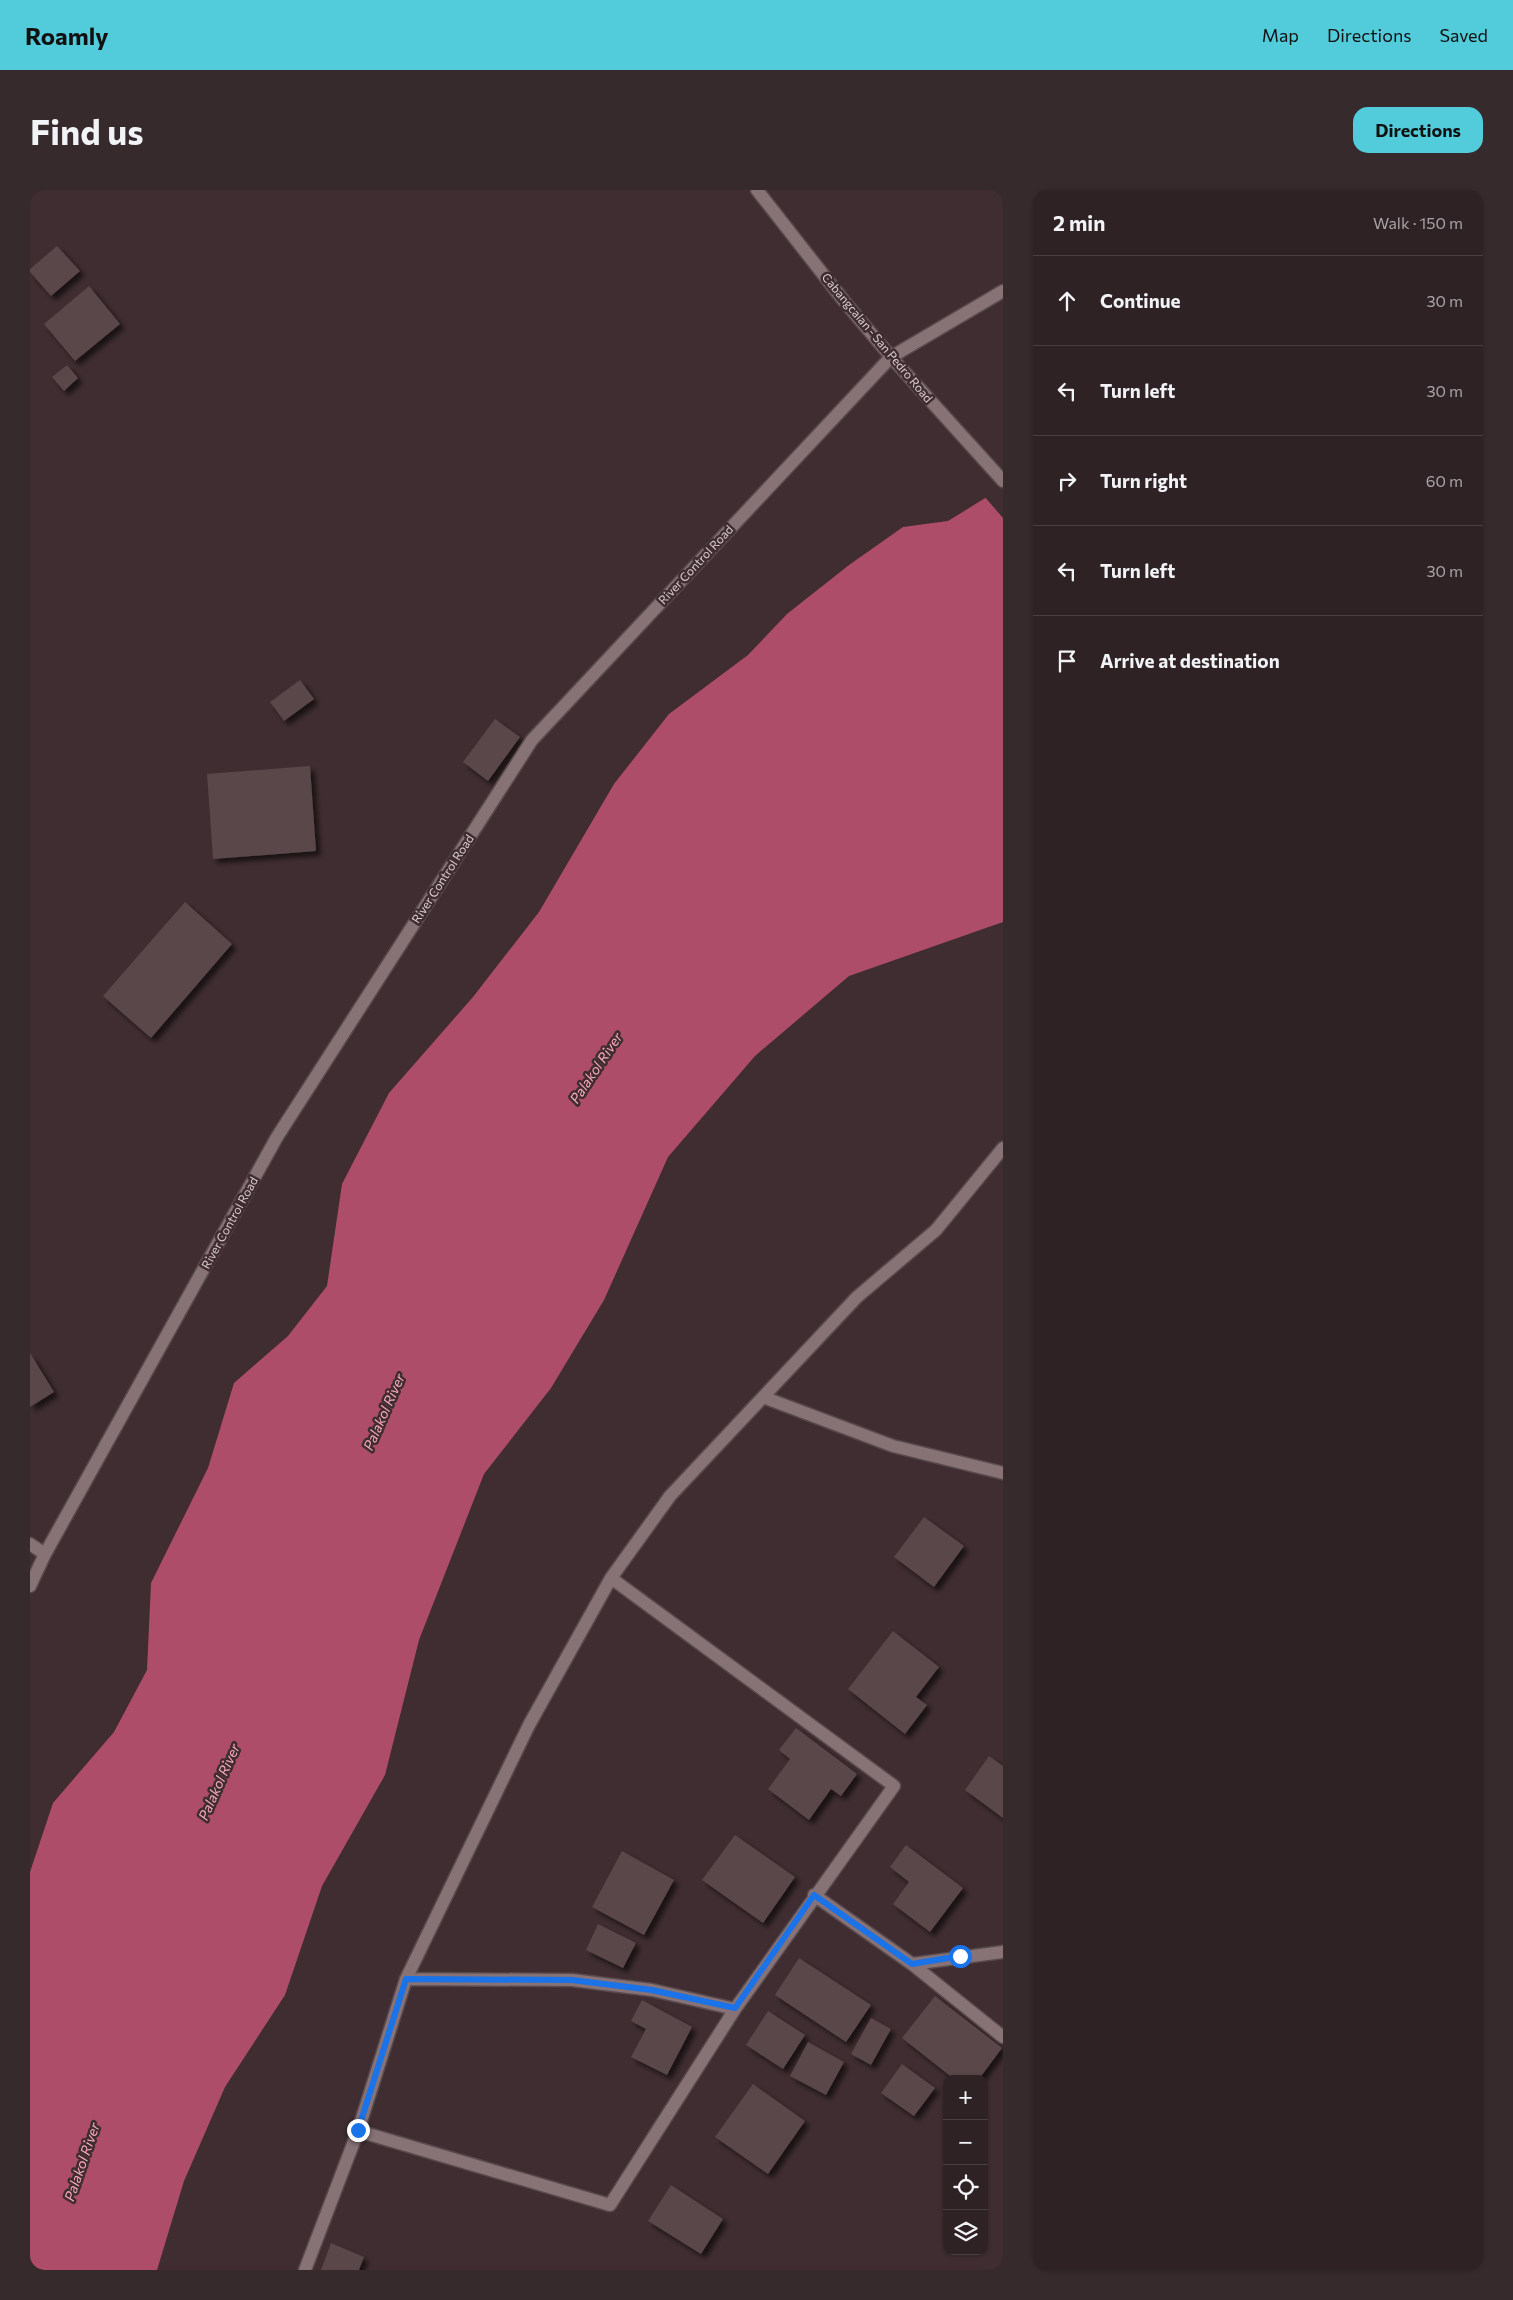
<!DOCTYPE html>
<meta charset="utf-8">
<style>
:root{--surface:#2f2225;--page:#372a2d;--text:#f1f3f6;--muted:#a7a4a7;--line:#4a3f42;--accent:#52cbda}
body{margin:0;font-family:Commissioner,sans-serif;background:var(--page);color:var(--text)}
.controls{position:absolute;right:15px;bottom:15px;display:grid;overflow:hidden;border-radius:10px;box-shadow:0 1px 4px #0004}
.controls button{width:45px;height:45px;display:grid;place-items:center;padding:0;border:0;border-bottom:1px solid var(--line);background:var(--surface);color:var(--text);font:25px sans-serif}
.stop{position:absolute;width:15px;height:15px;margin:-11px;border:4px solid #1a73e8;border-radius:50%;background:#fff}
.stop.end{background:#1a73e8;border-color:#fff;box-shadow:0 1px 5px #0008}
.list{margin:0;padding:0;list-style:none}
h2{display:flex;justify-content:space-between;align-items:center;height:65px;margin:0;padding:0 20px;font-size:21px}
h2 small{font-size:16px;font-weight:400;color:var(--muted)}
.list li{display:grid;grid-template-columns:32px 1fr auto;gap:15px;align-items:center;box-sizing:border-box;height:90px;padding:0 20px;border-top:1px solid var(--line)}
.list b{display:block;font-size:19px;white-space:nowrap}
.list em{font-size:16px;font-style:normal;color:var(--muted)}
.icon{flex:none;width:28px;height:28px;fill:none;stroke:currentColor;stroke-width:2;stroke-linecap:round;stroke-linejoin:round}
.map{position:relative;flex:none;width:973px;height:2080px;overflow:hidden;border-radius:15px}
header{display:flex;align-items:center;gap:30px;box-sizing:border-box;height:70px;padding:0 25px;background:var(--accent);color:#111}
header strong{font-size:24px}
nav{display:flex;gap:28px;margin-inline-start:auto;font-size:18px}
.intro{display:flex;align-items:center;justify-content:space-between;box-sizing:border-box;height:120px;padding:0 30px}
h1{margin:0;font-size:35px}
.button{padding:12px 22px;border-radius:15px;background:var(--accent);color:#111;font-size:18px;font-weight:700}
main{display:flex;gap:30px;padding:0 30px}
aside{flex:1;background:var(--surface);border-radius:15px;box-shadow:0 1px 4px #0004}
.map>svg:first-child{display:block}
.water{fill:#ae4d69}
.pier{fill:#3f2d31}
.building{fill:#5a464a;filter:url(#shadow)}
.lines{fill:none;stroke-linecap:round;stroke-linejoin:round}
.minor-casing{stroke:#58494c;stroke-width:15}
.tertiary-casing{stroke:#58494c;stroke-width:15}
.minor{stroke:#877276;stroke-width:12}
.tertiary{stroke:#877276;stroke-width:12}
.route{stroke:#1a73e8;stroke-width:6}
.labels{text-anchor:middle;stroke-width:5;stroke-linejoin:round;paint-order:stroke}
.street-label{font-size:12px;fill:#daced0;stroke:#3f2d31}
.water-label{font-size:14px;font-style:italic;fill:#fbacbe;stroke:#3f2d31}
</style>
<header>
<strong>Roamly</strong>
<nav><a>Map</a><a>Directions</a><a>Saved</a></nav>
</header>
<div class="intro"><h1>Find us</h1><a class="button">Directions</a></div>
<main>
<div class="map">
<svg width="973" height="2080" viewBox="0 0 973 2080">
<defs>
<filter id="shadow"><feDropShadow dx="4.5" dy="4.5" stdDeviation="2.5" flood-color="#0009"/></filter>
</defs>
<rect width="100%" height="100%" fill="#3f2d31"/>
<!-- water -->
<path class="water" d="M973,297V732L819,786L725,866L638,967L574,1110L521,1198L454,1284L389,1450L355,1585L292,1696L255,1805L195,1897L154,1991L127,2080H0V1682L23,1613L84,1542L117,1480L121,1393L178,1278L204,1193L258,1146L297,1096L312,994L359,903L443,807L509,722L584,594L639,524L718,465L757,424L819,375L873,337L918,331Z"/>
<!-- pier -->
<path class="pier" d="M973,294V328L954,306Z"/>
<!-- building -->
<path class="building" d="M27,56L50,81L21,106L0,82V79Z
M59,96L90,134L45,171L14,134Z
M37,175L48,188L34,201L22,187Z
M270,490L284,509L254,531L240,512Z
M465,529L490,547L458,591L433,572Z
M280,576L286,661L183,669L177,584Z
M155,712L202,754L121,848L73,806Z
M0,1163L24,1202L0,1217Z
M894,1327L934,1356L904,1397L864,1367Z
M863,1441L909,1477L886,1507L897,1515L875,1544L818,1499Z
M766,1538L827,1584L811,1606L801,1599L779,1630L738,1599L760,1569L749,1560Z
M959,1566L973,1576V1628L935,1600Z
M705,1645L765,1687L733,1733L672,1690Z
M876,1655L933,1698L900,1742L863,1714L879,1692L860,1677Z
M592,1661L644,1690L614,1745L562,1717Z
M568,1734L606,1753L593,1778L556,1760Z
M769,1768L841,1815L816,1852L745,1805Z
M905,1806L972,1858L949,1889H924L872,1848Z
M612,1810L662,1837L637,1885L601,1867L616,1839L601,1831Z
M738,1821L775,1845L753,1879L716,1855Z
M841,1828L861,1839L841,1875L821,1864Z
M778,1852L814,1872L796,1905L760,1886Z
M872,1874L905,1898L884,1926L851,1903Z
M723,1894L775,1931L738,1984L685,1947Z
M641,1995L693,2029L671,2064L618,2031Z
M301,2053L334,2067L329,2080H291Z"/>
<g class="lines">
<!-- minor casing -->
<g class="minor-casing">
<path id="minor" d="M733,1207L863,1256L973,1283
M0,1354L15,1364
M0,1396L15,1364L247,947L502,550L861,167L973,101
M784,1705L882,1774L973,1847
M882,1774L973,1762
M376,1789L542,1790L622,1800L705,1819
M328,1941L580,2015L705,1819L864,1596L581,1388
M275,2080L328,1941L376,1789L499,1535L581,1388L640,1306L827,1107L906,1040L973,958"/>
</g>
<!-- tertiary casing -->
<g class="tertiary-casing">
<path id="tertiary" d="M727,0L814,111L861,167L973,291"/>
</g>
<!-- minor -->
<use href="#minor" class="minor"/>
<!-- tertiary -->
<use href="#tertiary" class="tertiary"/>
</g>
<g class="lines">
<!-- route -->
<path class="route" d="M328,1940L376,1789L542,1790L622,1800L705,1818L784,1705L882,1774L930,1766"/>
</g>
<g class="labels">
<!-- street labels -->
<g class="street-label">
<text transform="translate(847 148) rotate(50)" y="4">Cabangcalan - San Pedro Road</text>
<text transform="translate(666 375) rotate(-47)" y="4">River Control Road</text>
<text transform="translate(413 689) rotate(-57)" y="4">River Control Road</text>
<text transform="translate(200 1033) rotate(-61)" y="4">River Control Road</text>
</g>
<!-- water labels -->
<g class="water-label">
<text transform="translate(566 878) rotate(-56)" y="5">Palakol River</text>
<text transform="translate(354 1222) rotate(-66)" y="5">Palakol River</text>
<text transform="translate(189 1592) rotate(-66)" y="5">Palakol River</text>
<text transform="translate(52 1972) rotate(-71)" y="5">Palakol River</text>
</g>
</g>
</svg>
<div class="controls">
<button>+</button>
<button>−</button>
<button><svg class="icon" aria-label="locate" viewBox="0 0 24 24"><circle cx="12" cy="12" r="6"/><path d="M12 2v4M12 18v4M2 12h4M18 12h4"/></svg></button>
<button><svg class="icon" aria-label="layers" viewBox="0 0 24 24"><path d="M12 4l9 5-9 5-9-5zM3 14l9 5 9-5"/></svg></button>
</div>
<div class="stop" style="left:930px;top:1766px"></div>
<div class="stop end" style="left:328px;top:1940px"></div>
</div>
<aside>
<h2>2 min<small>Walk · 150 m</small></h2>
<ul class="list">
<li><svg class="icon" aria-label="ahead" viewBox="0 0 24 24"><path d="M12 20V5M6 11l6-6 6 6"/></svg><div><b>Continue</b></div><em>30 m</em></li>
<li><svg class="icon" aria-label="left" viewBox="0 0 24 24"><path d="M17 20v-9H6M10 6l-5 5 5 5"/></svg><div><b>Turn left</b></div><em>30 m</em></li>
<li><svg class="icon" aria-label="right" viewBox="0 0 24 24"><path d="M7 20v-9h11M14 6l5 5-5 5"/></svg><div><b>Turn right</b></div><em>60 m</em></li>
<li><svg class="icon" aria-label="left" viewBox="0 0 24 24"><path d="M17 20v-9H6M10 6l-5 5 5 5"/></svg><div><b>Turn left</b></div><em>30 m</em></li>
<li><svg class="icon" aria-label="arrive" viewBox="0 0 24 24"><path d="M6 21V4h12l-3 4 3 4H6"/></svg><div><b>Arrive at destination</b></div></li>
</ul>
</aside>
</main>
